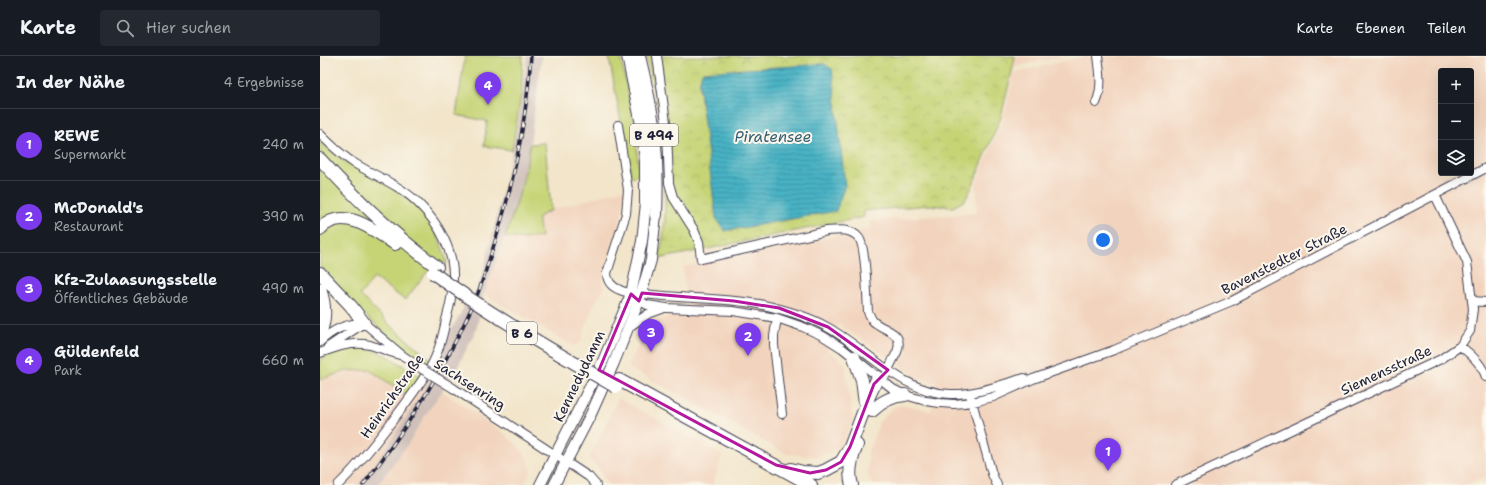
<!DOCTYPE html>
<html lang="de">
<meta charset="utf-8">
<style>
:root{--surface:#171b24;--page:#242831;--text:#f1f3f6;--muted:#9ea1a6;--line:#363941;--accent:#7c3aed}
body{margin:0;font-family:"Shantell Sans",sans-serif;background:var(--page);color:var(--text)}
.controls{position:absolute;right:12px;top:12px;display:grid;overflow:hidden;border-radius:4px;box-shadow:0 4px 16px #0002}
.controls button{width:36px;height:36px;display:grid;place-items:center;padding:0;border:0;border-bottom:1px solid var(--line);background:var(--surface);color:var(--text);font:20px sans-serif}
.you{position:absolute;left:783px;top:184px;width:14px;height:14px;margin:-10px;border:3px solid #fff;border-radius:50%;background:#1a73e8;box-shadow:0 0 0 6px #1a73e833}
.badge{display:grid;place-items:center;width:26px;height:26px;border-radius:50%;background:var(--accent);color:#fff;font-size:13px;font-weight:700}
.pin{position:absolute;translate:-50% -33px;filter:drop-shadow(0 1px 2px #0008)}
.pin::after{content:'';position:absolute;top:21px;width:14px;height:12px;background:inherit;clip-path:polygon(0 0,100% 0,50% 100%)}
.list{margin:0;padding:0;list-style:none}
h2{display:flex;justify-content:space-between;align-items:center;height:52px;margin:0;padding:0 16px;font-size:17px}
h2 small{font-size:13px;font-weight:400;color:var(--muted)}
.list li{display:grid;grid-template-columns:26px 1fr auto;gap:12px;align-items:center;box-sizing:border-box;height:72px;padding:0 16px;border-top:1px solid var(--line)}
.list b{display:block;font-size:15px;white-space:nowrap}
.list p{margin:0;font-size:13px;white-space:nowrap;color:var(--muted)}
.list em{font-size:13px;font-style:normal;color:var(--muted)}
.icon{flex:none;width:22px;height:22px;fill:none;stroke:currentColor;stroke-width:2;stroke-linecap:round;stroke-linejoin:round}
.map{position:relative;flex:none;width:1166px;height:429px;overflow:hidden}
header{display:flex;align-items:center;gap:24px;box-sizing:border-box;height:56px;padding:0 20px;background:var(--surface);border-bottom:1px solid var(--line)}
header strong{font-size:19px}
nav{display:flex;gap:22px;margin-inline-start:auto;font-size:14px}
.search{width:280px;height:36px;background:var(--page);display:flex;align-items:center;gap:10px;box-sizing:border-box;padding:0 14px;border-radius:4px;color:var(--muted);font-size:15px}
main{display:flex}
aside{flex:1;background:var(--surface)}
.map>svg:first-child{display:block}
.built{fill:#f2d4be;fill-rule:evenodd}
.industrial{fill:#cfc0ba}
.green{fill:#c6d476;stroke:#747b58}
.park{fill:url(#park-crowns);stroke:#747b58}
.water{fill:url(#water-rules);stroke:#346a80}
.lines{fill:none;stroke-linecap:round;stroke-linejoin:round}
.minor-casing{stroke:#413f50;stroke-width:10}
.major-casing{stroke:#413f50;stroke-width:12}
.highway-casing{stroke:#413f50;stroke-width:14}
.minor{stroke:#fff;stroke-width:8}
.major{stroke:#fff;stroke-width:10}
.highway{stroke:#fff;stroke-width:12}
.rail-casing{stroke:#22223b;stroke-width:3.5}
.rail{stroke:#fbf7ec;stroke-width:2;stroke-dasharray:6;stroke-linecap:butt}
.minor-bridge-casing{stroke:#413f50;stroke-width:10;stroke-linecap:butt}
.highway-bridge-casing{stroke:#413f50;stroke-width:14;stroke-linecap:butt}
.minor-bridge{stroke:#fff;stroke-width:8}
.highway-bridge{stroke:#fff;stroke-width:12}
.marked{fill:none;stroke:#b5179e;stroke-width:3;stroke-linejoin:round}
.labels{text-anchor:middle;stroke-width:4;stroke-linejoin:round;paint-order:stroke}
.shield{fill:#fbf7ec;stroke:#636270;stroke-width:1}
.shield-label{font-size:13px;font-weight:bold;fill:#22223b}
.street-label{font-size:14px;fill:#22223b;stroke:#fbf7ec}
.water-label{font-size:15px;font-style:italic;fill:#315c72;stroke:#fbf7ec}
</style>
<header>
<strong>Karte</strong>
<div class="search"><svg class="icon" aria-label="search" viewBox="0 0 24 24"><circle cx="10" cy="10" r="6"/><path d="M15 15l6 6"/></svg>Hier suchen</div>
<nav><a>Karte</a><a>Ebenen</a><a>Teilen</a></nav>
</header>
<main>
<aside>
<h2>In der Nähe<small>4 Ergebnisse</small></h2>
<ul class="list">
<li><span class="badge">1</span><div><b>REWE</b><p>Supermarkt</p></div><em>240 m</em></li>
<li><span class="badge">2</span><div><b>McDonald's</b><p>Restaurant</p></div><em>390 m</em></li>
<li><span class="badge">3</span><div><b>Kfz-Zulaasungsstelle</b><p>Öffentliches Gebäude</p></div><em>490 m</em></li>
<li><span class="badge">4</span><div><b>Güldenfeld</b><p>Park</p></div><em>660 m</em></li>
</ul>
</aside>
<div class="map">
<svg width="1166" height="429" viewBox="0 0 1166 429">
<defs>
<pattern id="park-crowns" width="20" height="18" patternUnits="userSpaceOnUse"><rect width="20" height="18" fill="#c6d476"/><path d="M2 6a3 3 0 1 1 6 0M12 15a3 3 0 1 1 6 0" fill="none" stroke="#aab667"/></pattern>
<pattern id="water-rules" width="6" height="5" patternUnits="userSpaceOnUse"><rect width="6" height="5" fill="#47b2c4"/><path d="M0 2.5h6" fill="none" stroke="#3b90a0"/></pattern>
</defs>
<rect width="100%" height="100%" fill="#fbf7ec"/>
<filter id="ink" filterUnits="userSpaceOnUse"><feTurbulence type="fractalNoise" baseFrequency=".025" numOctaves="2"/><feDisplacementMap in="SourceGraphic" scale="8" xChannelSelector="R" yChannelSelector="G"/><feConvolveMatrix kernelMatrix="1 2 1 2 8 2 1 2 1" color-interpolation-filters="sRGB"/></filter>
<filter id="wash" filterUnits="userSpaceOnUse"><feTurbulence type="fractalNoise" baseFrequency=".012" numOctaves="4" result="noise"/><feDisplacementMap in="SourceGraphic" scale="16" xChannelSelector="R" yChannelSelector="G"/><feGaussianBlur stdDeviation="0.9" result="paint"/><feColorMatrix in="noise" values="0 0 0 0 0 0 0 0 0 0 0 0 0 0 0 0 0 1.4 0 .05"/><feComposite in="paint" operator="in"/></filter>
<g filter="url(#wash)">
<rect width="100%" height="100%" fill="#f2e5ca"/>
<!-- built -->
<path class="built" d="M695,0H744L693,11Z
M765,0H1166V421L1145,429H553L548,417V396L560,365L574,350L586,349L611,355L616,327L597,321L518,268L508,294L525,308L533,365L522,389L511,395L497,401L467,398L308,311L327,271L338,263L350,261L367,263L363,211L550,173L549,165L657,157L656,127L684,62L694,17ZM1121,15H1151V117H1121Z
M305,133L303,154L282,224L284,233L273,250L260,287L253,290L164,238L185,181L204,183L221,181L218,161L231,154Z
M50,314L91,342L104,323L181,375L202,394L208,403L211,414L204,429H0V324L24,315Z
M298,342L402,399L393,429H287L279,413L269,403Z"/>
<!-- industrial -->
<path class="industrial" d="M207,0H222L208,102L193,159L164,238L156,274L133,320L108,355L88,388L64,420L57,429H38L62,398L105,332L118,307L132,273L145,249L157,233L165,209L197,74Z"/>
<!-- green -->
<path class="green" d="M145,0H203L201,38L192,94L164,90L167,65L136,59Z
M288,0H300L312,55L317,94L319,119L311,121L289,1Z
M0,84C20,108 43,114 69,128C99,144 119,175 127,207L112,210L85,244L54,222L40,239L69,268L110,303L107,307L86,295L59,272L14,230L0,212Z
M225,87L231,154L218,161L221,181L204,183L185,181C196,151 206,119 210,88Z
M37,291L52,294L68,300L104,323L91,342L50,314L24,315L0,324V303C12,296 22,293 37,291Z"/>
<!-- park -->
<path class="park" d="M326,0H695L693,11L681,61L652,131L645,144L633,151L609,149L544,155V161L338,203L342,190L345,163V108L343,74Z"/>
<!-- water -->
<path class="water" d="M504,8L512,13L525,129L516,155L405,175L396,162L379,28L382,16Z"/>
</g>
<g filter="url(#ink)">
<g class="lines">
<!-- minor casing -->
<g class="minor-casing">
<path id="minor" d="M337,0L347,74L349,127L353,141L374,174L379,186L381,203L507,175C518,174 531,172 539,182C546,191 547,242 548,256C550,259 551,263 553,265C563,275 585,275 577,296C573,304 569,311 566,319
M776,47C783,32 780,16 778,0
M298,69L308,134L306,158L287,217C287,226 292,231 300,234C308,238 315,236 324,238C362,243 401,241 439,248C462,253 486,259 507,271C549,294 580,336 630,338C656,339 680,329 704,322
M0,78C11,89 21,99 34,107C57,121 82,130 100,149C119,168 134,195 133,222C133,236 130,250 126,264C123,279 119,296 111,310C100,329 86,347 73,364C55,387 39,409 18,429
M316,242L327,249L347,252L413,255L457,262L483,271L503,280L522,292L573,333L585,339L606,345L620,347L634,348L653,346L673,341L713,323L794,294L912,245L1166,112
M1153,245L1166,246
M457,262L454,280V289L462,358
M309,271L328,258L342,253
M0,286C12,274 27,267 44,267L82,299L102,313
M1140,290C1151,298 1162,308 1166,321
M8,291L44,267
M0,297C16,291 32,285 50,289C60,292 70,296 80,299
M133,332L269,421L276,429
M651,342L672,418L677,429
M855,429L1121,303L1140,290L1150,275L1153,253L1147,206L1115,139"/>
</g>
<!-- major casing -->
<g class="major-casing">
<path id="major" d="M220,429L283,305L311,238L322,185L326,147
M234,429L271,358L293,309L319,245L331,204L336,159"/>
</g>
<!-- highway casing -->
<g class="highway-casing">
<path id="highway" d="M308,0L323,73L326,106V147
M319,0C325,26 332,52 334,79C337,105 337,132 336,159
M0,103C36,143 74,179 117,211
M0,173C23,149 54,174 75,188
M0,217L31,250L44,267
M0,233C5,247 6,263 0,278
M534,301L542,324L545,348
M299,324L491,429
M552,355C561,346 571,340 585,339
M471,413L483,416L498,417L506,414L521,406L530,391L550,338L558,321
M532,429C528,417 532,401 537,389"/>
</g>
<!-- minor -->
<use href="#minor" class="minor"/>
<!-- major -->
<use href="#major" class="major"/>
<!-- highway -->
<use href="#highway" class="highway"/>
<!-- rail casing -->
<g class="rail-casing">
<path id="rail" d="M43,429C86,374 124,313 153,249C161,232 166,213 172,195C193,132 206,67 211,0"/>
</g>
<!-- rail -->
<use href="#rail" class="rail"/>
<!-- minor-bridge casing -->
<g class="minor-bridge-casing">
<path id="minor-bridge" d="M102,313L133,332"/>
</g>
<!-- highway-bridge casing -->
<g class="highway-bridge-casing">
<path id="highway-bridge" d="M113,217C171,259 233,295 296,331"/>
</g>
<!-- minor-bridge -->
<use href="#minor-bridge" class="minor-bridge"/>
<!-- highway-bridge -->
<use href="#highway-bridge" class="highway-bridge"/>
</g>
</g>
<!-- marked area -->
<path class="marked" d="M322,237L414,245L459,252L508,271L568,314L554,328L530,391L521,406L506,414L490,417L456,409L279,314L311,238L319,245Z"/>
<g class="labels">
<!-- shield labels -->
<g class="shield">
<rect x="310" y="68" width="48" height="22" rx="3"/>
<rect x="187" y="266" width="30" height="22" rx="3"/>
</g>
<g class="shield-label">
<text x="334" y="84">B 494</text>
<text x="202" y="282">B 6</text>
</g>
<!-- street labels -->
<g class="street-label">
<text transform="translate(964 203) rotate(-27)" y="5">Bavenstedter Straße</text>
<text transform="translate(1066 314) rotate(-25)" y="5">Siemensstraße</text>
<text transform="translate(259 320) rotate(-64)" y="5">Kennedydamm</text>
<text transform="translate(150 328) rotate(33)" y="5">Sachsenring</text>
<text transform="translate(72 340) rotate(-55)" y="5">Heinrichstraße</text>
</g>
<!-- water labels -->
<g class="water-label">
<text x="453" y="86">Piratensee</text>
</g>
</g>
</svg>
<div class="controls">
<button>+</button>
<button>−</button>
<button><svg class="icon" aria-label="layers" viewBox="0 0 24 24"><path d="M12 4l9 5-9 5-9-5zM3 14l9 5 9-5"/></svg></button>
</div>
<div class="you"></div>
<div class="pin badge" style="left:788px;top:415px">1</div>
<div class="pin badge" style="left:428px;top:300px">2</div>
<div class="pin badge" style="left:331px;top:296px">3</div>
<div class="pin badge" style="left:168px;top:49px">4</div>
</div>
</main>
